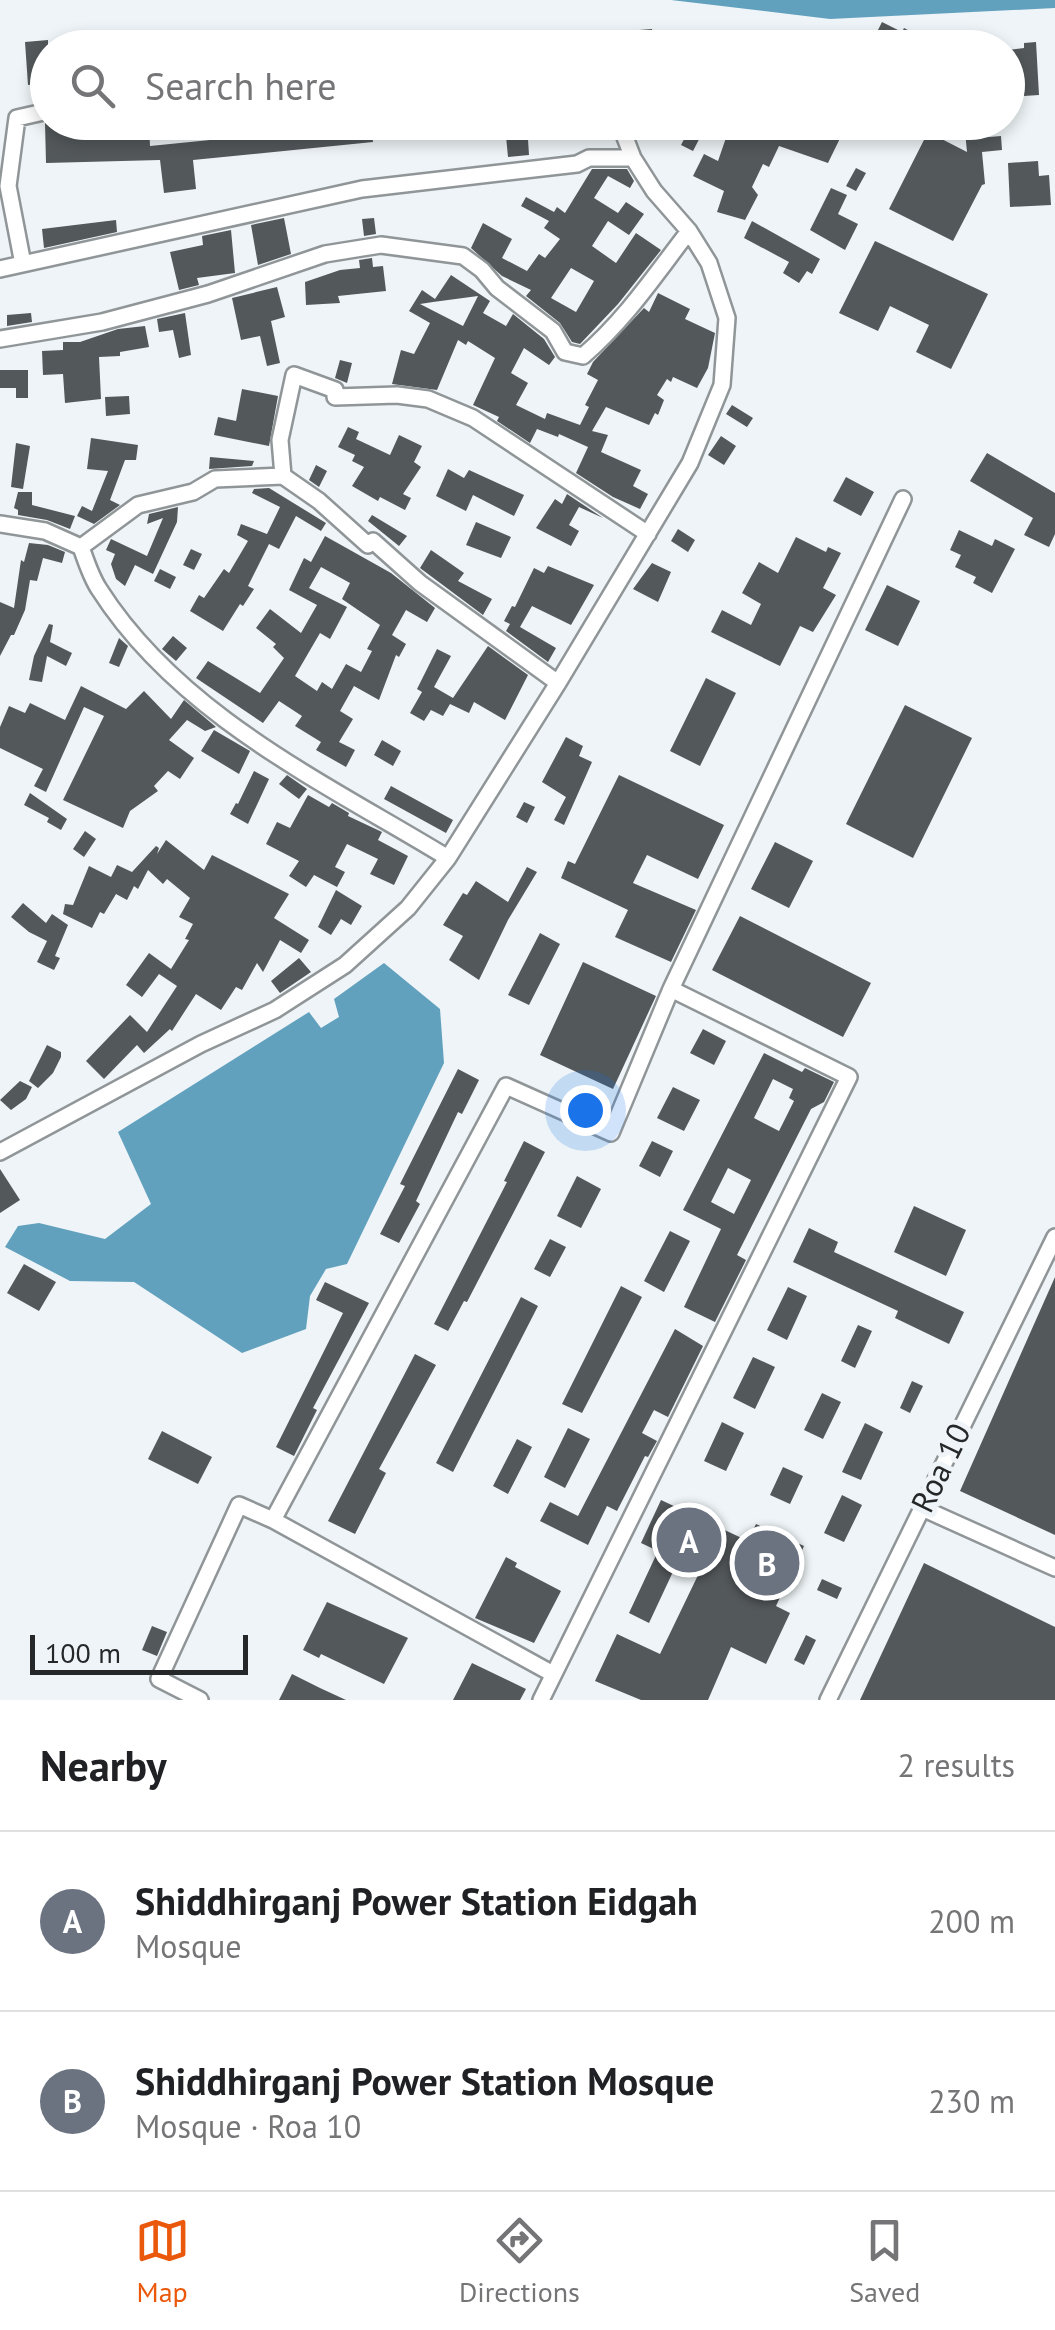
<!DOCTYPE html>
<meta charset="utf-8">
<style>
:root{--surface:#fff;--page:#f2f2f2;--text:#202124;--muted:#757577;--line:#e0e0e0;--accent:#ea580c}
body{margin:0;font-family:"PT Sans",sans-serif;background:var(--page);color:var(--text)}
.scale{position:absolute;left:30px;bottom:25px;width:218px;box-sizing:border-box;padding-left:10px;border:5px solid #252728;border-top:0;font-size:28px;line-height:35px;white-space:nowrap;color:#252728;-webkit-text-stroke:8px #eef4f7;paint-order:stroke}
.you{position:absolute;left:585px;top:1110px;width:35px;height:35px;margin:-25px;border:8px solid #fff;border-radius:50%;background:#1a73e8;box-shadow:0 0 0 15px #1a73e833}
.badge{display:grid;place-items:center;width:65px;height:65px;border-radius:50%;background:var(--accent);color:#fff;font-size:32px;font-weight:700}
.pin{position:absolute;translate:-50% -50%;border:5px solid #fff;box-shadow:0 2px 10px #0006}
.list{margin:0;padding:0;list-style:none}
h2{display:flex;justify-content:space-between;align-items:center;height:130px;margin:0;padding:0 40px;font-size:42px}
h2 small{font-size:32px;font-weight:400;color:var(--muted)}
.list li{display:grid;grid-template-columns:65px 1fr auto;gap:30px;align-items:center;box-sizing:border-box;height:180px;padding:0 40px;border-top:2px solid var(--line)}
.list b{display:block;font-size:38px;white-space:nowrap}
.list p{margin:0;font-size:32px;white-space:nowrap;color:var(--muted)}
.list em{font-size:32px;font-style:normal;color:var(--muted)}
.icon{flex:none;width:55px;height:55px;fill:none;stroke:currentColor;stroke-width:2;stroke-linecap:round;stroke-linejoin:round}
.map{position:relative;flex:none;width:1055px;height:1700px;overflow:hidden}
.search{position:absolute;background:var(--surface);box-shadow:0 5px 15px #0003;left:30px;right:30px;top:30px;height:110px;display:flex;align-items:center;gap:25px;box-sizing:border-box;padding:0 35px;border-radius:55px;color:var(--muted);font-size:38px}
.sheet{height:490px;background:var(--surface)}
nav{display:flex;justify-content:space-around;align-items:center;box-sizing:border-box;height:140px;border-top:2px solid var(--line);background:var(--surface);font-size:28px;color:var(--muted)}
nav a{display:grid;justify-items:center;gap:5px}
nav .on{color:var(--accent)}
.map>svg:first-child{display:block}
.water{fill:#62a1be}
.building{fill:#53585b;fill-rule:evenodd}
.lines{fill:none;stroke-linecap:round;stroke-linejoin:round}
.minor-casing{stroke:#909698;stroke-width:20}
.minor{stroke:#fff;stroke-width:15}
.labels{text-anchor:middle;stroke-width:10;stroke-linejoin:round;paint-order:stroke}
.street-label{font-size:32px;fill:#252728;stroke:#eef4f7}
</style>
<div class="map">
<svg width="1055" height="1700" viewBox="0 0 1055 1700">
<rect width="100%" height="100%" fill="#eef4f7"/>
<!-- water -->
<path class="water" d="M671,0H1055V8L830,19Z
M384,963L440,1009L444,1063L347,1264L326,1269L310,1296L306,1329L242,1353L134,1282L70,1281L5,1247L18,1226L39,1223L105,1239L151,1204L118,1132L309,1012L321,1028L339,1017L334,999Z"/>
<!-- building -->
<path class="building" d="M882,22L902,32L904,28L943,48H905L891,41L888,48H869Z
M652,29L654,48H628L626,31Z
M48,40V83L28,85L25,42Z
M1036,42L1039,95L1008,97V50L1024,48V43Z
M149,122L150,146L210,140L208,122H371L373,142L193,160L196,189L164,193L160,160L46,163L45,123Z
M693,122H708L693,151L681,145Z
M753,122H840L846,126L828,163L779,146L769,167L763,164L752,187L758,195L745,220L717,212L724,191L693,176L704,154L718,161L728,132L748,138Z
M527,124L529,155L508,157L505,126Z
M977,130L978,138L1001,136L1002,150L982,152L985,184L982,185L953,241L889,209L928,132L967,152L965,131Z
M1038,161L1039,176L1049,175L1051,205L1010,207L1008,163Z
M856,168L866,173L856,191L846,186Z
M592,169H627L634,181L630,188L608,176L594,198L618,213L626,202L644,214L629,235L608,221L592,246L616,263L636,233L661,250L618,304L580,344L572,342L560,323L526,296L531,290L502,276L471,248L483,223L512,239L502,258L527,271L539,254L545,258L560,239L544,228L549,221L521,206L526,197L554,212L557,207L565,213ZM571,268L594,281L576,312L551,298Z
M831,188L847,195L838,214L858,224L845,250L810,230Z
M284,218L291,254L258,265L251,225Z
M374,218L376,234L364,236L362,219Z
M116,220L117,232L44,248L42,229Z
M752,221L820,259L812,274L807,271L799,283L783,273L789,262L744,238Z
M231,230L235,273L197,278L199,285L179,290L170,252L203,245L202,236Z
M875,241L988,294L951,369L916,352L929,325L890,306L878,331L839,313Z
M372,258L373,267L383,266L386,291L338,296L340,303L306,305L305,282L340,270L360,268L359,260Z
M451,275L490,301L483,313L506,326L513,314L544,339L555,357L549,365L524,348L511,373L528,383L516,405L545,419L547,413L580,425L589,407L585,405L598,380L587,374L593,362L644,308L649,312L658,293L690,309L685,319L715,333L708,368L697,388L673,377L671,382L667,379L657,395L664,400L658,415L655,413L649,425L606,407L592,431L608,435L601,452L641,470L633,486L648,494L640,509L613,497L576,473L588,447L559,434L558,437L537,429L530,443L497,421L499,417L473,405L495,358L468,341L466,345L458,340L437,390L392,384L401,350L414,354L430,323L409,311L422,290L435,299ZM478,296L463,326L420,304L433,302Z
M277,287L285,317L271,321L280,363L267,366L260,336L241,340L232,298Z
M31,313L32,322L7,326V315Z
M185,313L191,355L179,358L173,330L159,332L157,319Z
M145,326L149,347L120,352V356L99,357L101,399L65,403L63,374L43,375L42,351L63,350V342H80L118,329Z
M340,360L352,363L347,383L335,378Z
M0,370H28V398H16V388H0Z
M242,389L278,396L269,446L214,435L218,417L236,421Z
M129,396L130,414L106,416L105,397Z
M732,405L753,418L747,427L726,414Z
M348,427L359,432L356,439L390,455L399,435L422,446L414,462L421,467L403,494L411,498L405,510L380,497L378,501L352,486L364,467L352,461L355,455L338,447Z
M721,436L736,446L724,465L708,455Z
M91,438L138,445L136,460H125L110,500L120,505L94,524L77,516L82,506L92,511L108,471L87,469Z
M16,443L30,446L23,489L11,487Z
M987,453L1055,493V534L1049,547L1024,535L1033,518L970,481Z
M210,457L254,461L252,466L209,469Z
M316,465L327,471L319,487L309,480Z
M448,469L464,478L469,470L524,495L514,516L473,495L466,511L436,496Z
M846,477L874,492L861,516L833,501Z
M269,488L326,523L321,531L296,516L279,549L269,544L248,586L254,589L243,606L240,604L223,631L190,611L199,595L204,598L224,569L229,573L248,541L237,535L241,524L267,534L280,507L252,493L254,489Z
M18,492H32V505L75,516L70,529L47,520L18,515V510L14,508Z
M567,494L603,518L579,507L569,525L579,531L571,546L536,528L555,499L562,504Z
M178,507L177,522L153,574L135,565L125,586L116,579L111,564L115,554L106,550L111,539L147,556L163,518L147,524L149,514Z
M372,515L407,536L399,546L368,521Z
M476,522L511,537L501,558L466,545Z
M678,529L695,540L688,552L671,541Z
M959,530L992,546L995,539L1015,549L992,593L973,583L976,577L955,567L961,555L950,550Z
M325,536L391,573L435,608L427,622L406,610L392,635L406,644L399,657L396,655L379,700L354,686L340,711L353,719L339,742L355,750L346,767L316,750L321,742L295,726L302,716L279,701L263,723L196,678L208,661L260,693L284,658L273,647L276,644L256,628L270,609L301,633L317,605L289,590L304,558L311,562ZM321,567L350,583L342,599L380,625L367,649L372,651L361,672L346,664L332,689L322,682L317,691L295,676L320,633L330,639L347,607L309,588Z
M796,537L826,552L828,547L841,553L823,588L836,595L813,632L800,626L780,666L711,632L722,610L751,625L761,604L742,593L759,562L778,573Z
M29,543L48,545L65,552L62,563L43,558L37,581L30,580L25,610L14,635H11L0,656V602L14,608L21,560L24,562Z
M191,549L202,554L194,570L183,565Z
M431,550L464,573L458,581L492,599L483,615L420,568Z
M652,563L671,572L658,602L633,589Z
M548,566L594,585L571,625L532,606L520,627L556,648L548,662L506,631L510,624L504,621L512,606L515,607L534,568L544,573Z
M160,569L176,577L170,589L154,581Z
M887,585L920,601L898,646L865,630Z
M49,624L53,625L50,642L72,653L66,666L47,656L42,682L29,680L34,656Z
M173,636L187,648L176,661L162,649Z
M119,638L128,646L119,667L109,663Z
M488,646L528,675L505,720L474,702L469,713L450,704L443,716L431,710L424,721L410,713L422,692L417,689L437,649L451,656L434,687L453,698Z
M706,678L736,693L700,766L670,751Z
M81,686L126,709L144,691L171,719L184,700L216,727L205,731L187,720L169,740L194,758L180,779L168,771L154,786L158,791L130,811L123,828L63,800L104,716L84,707L46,792L34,786L43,769L0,748V727L9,706L25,713L30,703L65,720Z
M905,705L972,738L913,858L846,824Z
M214,730L250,751L239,774L201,751Z
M566,737L583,746L579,756L592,762L564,825L554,820L566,797L542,782Z
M382,740L401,751L393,766L374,755Z
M254,771L269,779L248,824L230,814L236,803L238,804Z
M287,775L307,789L299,799L279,784Z
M619,775L724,825L698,879L647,855L633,883L696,910L671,962L615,937L628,910L561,878L568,861L575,864Z
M391,786L453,820L446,833L384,799Z
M30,793L67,819L61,830L47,822L49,818L24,805Z
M308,795L329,807L332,803L349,813L348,816L382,832L378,840L408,856L394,885L370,874L378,859L347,844L335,867L345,872L337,887L314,875L306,887L289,876L299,861L266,844L277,822L290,828Z
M524,802L535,807L527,823L516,817Z
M85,831L96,839L84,857L73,849Z
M166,840L204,870L212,855L289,894L274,918L309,940L301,953L280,940L263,972L257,963L242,990L236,987L221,1010L196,994L172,1031L170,1029L144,1053L137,1045L104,1079L86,1061L130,1015L147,1032L177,986L159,974L142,997L126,985L149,953L171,969L189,940L185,939L193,924L179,917L190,898L167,879L163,884L148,870L138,889L134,886L127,900L116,894L104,914L100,912L92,928L63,914L65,904L73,905L89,866L111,877L117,865L132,872L156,846L159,848L157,854Z
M775,842L813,861L789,908L751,889Z
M527,867L537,872L508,920L479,980L449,960L463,936L443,925L463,893L467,895L476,881L508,902Z
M336,890L362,906L351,925L341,919L331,935L318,927Z
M23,903L46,923L52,914L68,925L55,956L60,958L54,970L37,962L47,941L29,932L11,917Z
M740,916L871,983L843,1037L712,970Z
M540,933L560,944L529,1005L508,995Z
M299,958L311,972L280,993L271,981Z
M583,962L656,996L613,1089L540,1055Z
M703,1029L726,1041L714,1065L690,1053Z
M47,1045L61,1052V1057L53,1073L38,1088L29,1081Z
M764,1053L802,1072L805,1068L834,1082L824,1102L811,1109L737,1255L746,1260L715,1322L684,1307L721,1229L683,1210ZM773,1079L793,1089L789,1098L794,1101L779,1131L754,1118ZM728,1168L751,1180L734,1214L711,1202Z
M458,1069L479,1080L462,1114L458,1112L416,1201L420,1204L399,1243L380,1234L405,1186L400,1184Z
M20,1081L32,1087L26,1099L11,1110L0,1100Z
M673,1087L700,1100L684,1131L657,1118Z
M524,1141L545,1152L467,1302L464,1301L448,1331L434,1324L507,1182L504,1181Z
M652,1141L673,1151L660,1177L639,1166Z
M0,1169L20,1200L0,1213Z
M577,1176L601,1189L581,1228L557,1216Z
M914,1206L966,1230L946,1276L894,1252Z
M809,1228L838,1242L834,1252L964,1312L949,1344L895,1318L898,1311L793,1262Z
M670,1231L690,1241L664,1292L644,1281Z
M550,1239L566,1247L550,1277L534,1269Z
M24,1264L56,1282L39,1311L7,1293Z
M1055,1277V1535L960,1491Z
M325,1282L369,1303L313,1408L317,1410L294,1456L276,1447L343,1313L316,1300Z
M621,1286L642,1297L582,1413L562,1404Z
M788,1287L807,1296L787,1340L767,1330Z
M521,1297L538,1306L453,1472L436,1463Z
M858,1325L872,1331L855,1368L841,1361Z
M675,1329L703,1346L668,1417L654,1410L642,1433L657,1441L648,1457L645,1456L617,1511L607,1506L588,1545L540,1521L550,1502L578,1516Z
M415,1354L436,1365L379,1469L386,1473L355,1534L328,1521Z
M753,1357L775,1367L755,1409L733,1398Z
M912,1381L923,1386L910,1413L900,1408Z
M822,1393L841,1402L823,1439L804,1430Z
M722,1422L744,1433L726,1471L704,1461Z
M865,1423L883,1432L861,1480L842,1472Z
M568,1428L590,1439L565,1488L544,1477Z
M162,1431L212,1457L198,1484L148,1459Z
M517,1439L532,1447L508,1494L493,1486Z
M783,1467L803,1476L790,1504L770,1495Z
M842,1495L862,1505L844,1542L824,1533Z
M661,1500L748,1541L756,1524L804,1546L776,1606L790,1613L766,1664L731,1647L708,1700H641L595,1681L617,1634L660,1654L700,1571L678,1561L649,1623L629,1613L658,1551L641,1543Z
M506,1557L517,1563L515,1567L561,1591L534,1643L475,1618Z
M924,1563L1055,1627V1700H860Z
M822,1579L842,1588L837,1599L817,1590Z
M327,1602L408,1638L384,1684L321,1654L319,1658L303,1650Z
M152,1626L167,1632L157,1656L142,1650Z
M806,1635L816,1640L804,1665L794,1660Z
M472,1663L526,1689L520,1700H453Z
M292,1674L320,1688L346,1700H279Z"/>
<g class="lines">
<!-- minor casing -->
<g class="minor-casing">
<path id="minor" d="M23,264L8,186L17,118L48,111
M0,269L362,189L577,164L589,158H633
M0,339L102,322L208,294L325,254L381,245L463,256L482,270L497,288L553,331L565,352L583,356C626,319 655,275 689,231
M283,476L319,501L368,545L373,541L420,583L558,683
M0,524L45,531L81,547C86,561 91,577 99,589C179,715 325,783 448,858
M81,547L138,505L193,492L215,479L283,476L280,440L294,375L335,390V397L397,395L428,399L473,418L648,534
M0,1152L201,1044L275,1010L345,965L408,908L448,858L558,683L690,463L722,385L727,318L709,263L689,231L654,191L633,158L619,122
M922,1508L1055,1568
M553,1674L273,1520L506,1086L611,1133L671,989L903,499
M200,1700L159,1679L239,1505L273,1520
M541,1700L849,1077L671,989
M828,1700L1055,1237"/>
</g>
<!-- minor -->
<use href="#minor" class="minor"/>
</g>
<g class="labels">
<!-- street labels -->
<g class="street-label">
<text transform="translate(941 1468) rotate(-64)" y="11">Roa 10</text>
</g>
</g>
</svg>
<div class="scale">100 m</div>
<div class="you"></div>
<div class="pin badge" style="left:689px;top:1540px;background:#6b7280">A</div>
<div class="pin badge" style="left:767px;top:1563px;background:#6b7280">B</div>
<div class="search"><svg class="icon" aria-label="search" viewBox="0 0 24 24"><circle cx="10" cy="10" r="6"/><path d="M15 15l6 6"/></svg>Search here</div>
</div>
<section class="sheet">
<h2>Nearby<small>2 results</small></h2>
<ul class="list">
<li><span class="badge" style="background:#6b7280">A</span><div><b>Shiddhirganj Power Station Eidgah</b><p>Mosque</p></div><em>200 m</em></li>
<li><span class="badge" style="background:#6b7280">B</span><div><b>Shiddhirganj Power Station Mosque</b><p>Mosque · Roa 10</p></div><em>230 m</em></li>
</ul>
</section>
<nav>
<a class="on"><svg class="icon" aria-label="map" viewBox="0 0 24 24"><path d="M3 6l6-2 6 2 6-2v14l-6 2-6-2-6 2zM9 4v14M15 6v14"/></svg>Map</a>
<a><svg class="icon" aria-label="directions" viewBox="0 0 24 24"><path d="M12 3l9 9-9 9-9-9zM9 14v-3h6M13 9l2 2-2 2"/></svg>Directions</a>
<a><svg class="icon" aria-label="saved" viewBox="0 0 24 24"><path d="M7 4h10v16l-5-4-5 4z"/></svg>Saved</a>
</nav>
